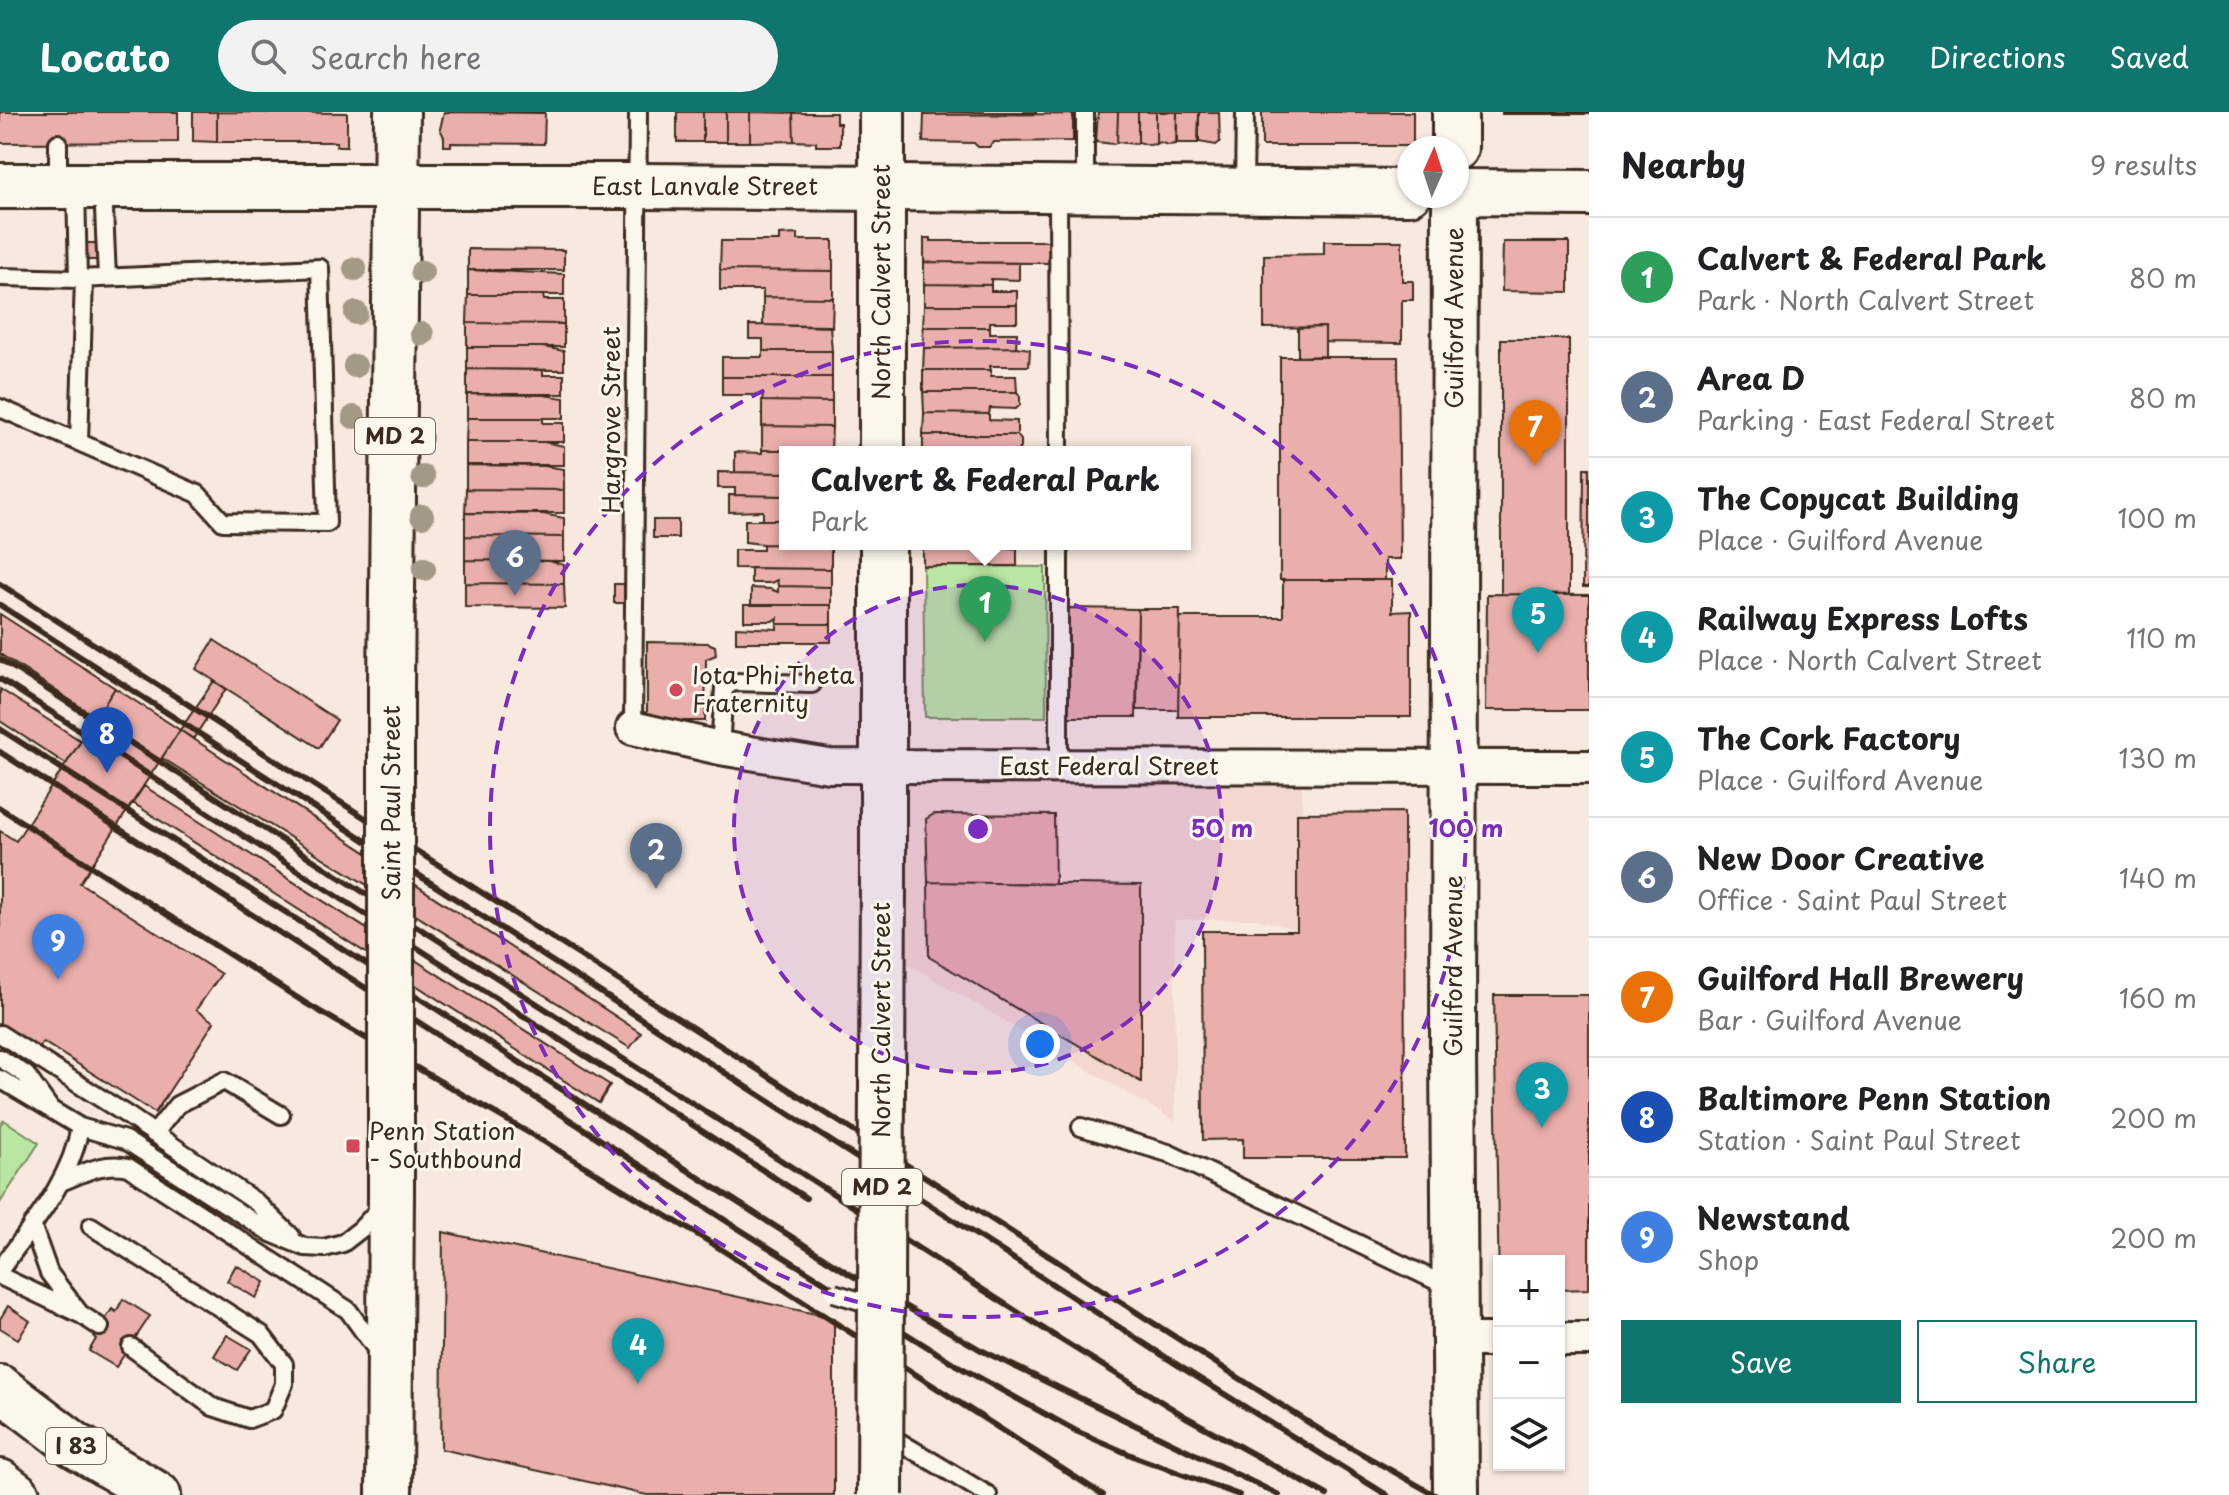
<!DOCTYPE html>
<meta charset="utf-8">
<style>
:root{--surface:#fff;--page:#f2f2f2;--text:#202124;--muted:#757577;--line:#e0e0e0;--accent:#0f766e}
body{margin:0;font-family:"Playpen Sans",sans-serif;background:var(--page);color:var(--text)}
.controls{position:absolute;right:24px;bottom:24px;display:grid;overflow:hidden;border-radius:0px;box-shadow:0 2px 6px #0004}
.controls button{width:72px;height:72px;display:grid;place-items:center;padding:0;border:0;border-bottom:2px solid var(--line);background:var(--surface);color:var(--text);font:40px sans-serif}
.compass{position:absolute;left:1397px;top:24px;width:72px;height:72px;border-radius:50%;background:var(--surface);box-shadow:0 2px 6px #0004;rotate:3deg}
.you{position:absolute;left:1040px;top:932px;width:28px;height:28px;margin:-20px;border:6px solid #fff;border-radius:50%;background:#1a73e8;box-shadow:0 0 0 12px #1a73e833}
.badge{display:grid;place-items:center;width:52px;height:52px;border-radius:50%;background:var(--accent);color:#fff;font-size:26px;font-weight:700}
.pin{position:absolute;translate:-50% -66px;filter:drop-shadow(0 2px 4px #0008)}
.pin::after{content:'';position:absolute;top:42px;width:28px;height:24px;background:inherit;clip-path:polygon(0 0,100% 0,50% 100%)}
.popup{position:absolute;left:779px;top:334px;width:412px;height:104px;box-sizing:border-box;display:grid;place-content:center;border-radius:0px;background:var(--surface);filter:drop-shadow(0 2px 6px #0005);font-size:26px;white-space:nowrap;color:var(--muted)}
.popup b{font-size:30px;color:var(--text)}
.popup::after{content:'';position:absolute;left:50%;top:100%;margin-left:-16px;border:16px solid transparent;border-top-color:var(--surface)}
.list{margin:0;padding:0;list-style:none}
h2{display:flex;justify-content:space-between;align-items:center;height:104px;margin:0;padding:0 32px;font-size:34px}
h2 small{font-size:26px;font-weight:400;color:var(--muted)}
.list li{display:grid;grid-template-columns:52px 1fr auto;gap:24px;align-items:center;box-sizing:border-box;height:120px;padding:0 32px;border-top:2px solid var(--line)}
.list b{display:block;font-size:30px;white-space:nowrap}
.list p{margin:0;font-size:26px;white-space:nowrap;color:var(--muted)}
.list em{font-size:26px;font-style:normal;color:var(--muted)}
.actions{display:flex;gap:16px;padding:24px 32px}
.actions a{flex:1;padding:18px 0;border:2px solid var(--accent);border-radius:0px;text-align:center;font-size:28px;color:var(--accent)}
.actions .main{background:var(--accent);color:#fff}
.icon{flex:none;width:44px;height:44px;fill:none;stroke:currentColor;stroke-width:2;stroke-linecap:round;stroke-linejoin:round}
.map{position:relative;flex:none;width:1589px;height:1383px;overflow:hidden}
header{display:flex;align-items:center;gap:48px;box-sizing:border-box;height:112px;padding:0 40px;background:var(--accent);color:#fff}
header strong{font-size:38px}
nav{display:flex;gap:44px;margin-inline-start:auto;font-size:28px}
.search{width:560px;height:72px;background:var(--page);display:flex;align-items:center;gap:20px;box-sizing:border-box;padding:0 28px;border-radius:44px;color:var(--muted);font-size:30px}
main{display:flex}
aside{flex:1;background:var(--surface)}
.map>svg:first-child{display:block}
.built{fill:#f4d8d0}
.green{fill:#bae6a3;stroke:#7a8860;stroke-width:2}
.building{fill:#eaafac;stroke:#3b2a1e;stroke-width:2}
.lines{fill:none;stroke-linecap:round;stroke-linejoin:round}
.lane-casing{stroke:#3b2a1e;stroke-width:22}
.street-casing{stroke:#3b2a1e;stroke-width:38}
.secondary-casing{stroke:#3b2a1e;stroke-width:50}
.primary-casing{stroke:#3b2a1e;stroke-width:50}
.highway-casing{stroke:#3b2a1e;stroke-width:50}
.lane{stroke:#fbf7ec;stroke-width:16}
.street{stroke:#fbf7ec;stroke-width:32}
.secondary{stroke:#fbf7ec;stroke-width:44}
.primary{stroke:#fbf7ec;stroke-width:44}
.highway{stroke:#fbf7ec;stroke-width:44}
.rail{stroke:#3b2a1e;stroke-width:6}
.lane-bridge-casing{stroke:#3b2a1e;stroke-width:22;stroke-linecap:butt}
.primary-bridge-casing{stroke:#3b2a1e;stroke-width:50;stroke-linecap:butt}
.lane-bridge{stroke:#fbf7ec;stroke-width:16}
.primary-bridge{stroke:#fbf7ec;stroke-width:44}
.tree{fill:#a29a87}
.ring{fill:none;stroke:#7b2cbf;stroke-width:4;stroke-dasharray:14 10}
.poi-dot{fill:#d1495b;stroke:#fbf7ec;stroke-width:3}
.labels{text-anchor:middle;stroke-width:6;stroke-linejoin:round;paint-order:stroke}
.shield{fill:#fbf7ec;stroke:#75685c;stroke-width:2}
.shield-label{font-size:22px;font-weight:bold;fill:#3b2a1e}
.street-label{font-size:24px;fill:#3b2a1e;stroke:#fbf7ec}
.poi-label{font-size:24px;fill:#3b2a1e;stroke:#fbf7ec;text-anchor:start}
.centre{fill:#7b2cbf;stroke:#fbf7ec;stroke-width:4}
.ring-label{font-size:24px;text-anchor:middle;font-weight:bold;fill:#7b2cbf;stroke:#fbf7ec;stroke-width:6;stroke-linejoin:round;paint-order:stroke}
</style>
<header>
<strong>Locato</strong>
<div class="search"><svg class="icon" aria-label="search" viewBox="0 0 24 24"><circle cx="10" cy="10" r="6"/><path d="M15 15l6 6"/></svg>Search here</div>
<nav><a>Map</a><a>Directions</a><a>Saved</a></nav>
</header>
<main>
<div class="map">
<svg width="1589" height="1383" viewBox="0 0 1589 1383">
<rect width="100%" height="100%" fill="#f8e9df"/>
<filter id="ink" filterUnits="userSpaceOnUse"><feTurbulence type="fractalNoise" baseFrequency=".0125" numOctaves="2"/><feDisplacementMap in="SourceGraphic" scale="16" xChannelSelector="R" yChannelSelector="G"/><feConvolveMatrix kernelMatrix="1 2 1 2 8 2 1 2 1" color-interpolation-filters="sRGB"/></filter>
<g filter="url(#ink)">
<!-- built -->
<path class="built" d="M1302,655V819L1257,807L1175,808V1009L882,837L880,658Z"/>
<!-- green -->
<path class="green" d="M923,454L1045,455L1046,605H925Z
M4,1008L39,1031L0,1091V1013Z"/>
<!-- building -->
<path class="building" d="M0,0H178V30L0,31Z
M193,0H217V30L193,29Z
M217,0L347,1V34H336L337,30H217Z
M444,0L545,1L544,32L451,31V34H444V25L440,17Z
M444,0H545V1Z
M677,0H703V30H677Z
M703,0H726V30H703Z
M726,0H750V30H726Z
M750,0L793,1L794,29L750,30Z
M924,0H1036V2L924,3Z
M1098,0H1118L1117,30L1114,32L1096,30Z
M1118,0H1138V30L1135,32L1117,30Z
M1138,0H1156V32L1149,33L1138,30Z
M1156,0H1177L1176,32L1168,33L1159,30L1156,32Z
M1177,0H1199L1198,31H1177Z
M1199,0H1219L1220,30L1216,33L1199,30Z
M1262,0H1413V34H1262Z
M1502,0H1589V2H1502Z
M793,1H836V11H840V34H816V30L794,29Z
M1073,2V29L994,30L989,35H978L974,31L923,30L924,3Z
M798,122V128H833V159L720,158L721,129H779V123Z
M924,126H931V129H1050L1049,151L924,150Z
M1324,129H1402V169H1413V188H1402V231L1325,230V215L1264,216V143L1324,142Z
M1503,130H1569V180L1502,179Z
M86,131H97V148H86Z
M468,137L564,138V158H468Z
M924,150L1019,151V168L991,167V173L924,172Z
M468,158L564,162V183H468Z
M720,158L833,159V186L763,185V178H720Z
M924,172L991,173V179H1017V193H924Z
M468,183H543L544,188H564V212L467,211Z
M763,185L833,186L832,215L763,213Z
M924,193H1017V210H990V215H923Z
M467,211L564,212V235H467Z
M749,213L830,214L832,239H763V227H749Z
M923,215H990V221H1017L1016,235L924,236Z
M1325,215V244L1298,245V216Z
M1501,227H1569V483L1501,482Z
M467,235H543L564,239V258L467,257Z
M1016,235L1030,237L1029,254H990L991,258H923L924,236Z
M763,239H832V265H722V245H763Z
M1280,245H1398L1400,447H1385V468H1280Z
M467,257L543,258V263H564V282H467Z
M923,258H991V264H1016L1017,280H923Z
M722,265H832V290L762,289L763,283H722Z
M923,280H1017L1020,284V293L1016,297L990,296L989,302L924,301Z
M467,282L544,283L564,286V306H467Z
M762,289L832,290V315L762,314Z
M924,301L989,302V308L1017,309V323H923Z
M467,306H543V311H564V330H466Z
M762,314L832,315L831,338H762Z
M923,323H1017L1021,328V336L1017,340H923Z
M466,330H544L564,334V353H466Z
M762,338H831V340H785V361L735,360V340L762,341Z
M466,353L544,354L564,357V378L466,377Z
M1584,356H1589V475H1583Z
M718,360L785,361V384L735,383V376H718Z
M466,377L564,378V401H465Z
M729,383L785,384V408H763V399L729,400Z
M465,401L543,402L564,406V425L465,424Z
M653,408H678V426H653Z
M745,408H785V432L831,433L763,432L745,430Z
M465,424L564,425V449L465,448Z
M763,432L831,433V457L734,456V438H763Z
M923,432H990V437L1017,436V454H923Z
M465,448L549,449L564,453V472L465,471Z
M751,456L831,457V475L778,474L777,468L771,471H751Z
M1283,468H1392V500L1411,499V605H1178L1180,505H1283Z
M465,471L564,472L565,496L465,495Z
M614,472H624V491H614Z
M778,474L831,475V493H751V476L770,477L778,480Z
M1487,482L1589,483V598H1486Z
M744,493H831V512H777L778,506L772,509H744Z
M1065,496L1138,497L1136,605H1064Z
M1138,497H1180L1178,598H1137Z
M0,502L115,576L96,605L0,542Z
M777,512H831V530H736V515L777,517Z
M214,528L337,608L319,636L196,557Z
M647,530L708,531L715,534L716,543L706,547L705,609H647Z
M214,569L226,577L193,627L180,618Z
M115,576L180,618L80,771L221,862L196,898L214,910L155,1001L43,930L38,938L0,914V719L16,729Z
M0,577L81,629L66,652L0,609Z
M180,618L641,921L630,936L162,646Z
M144,674L610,973L599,991L133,691Z
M1404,700L1405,1046H1243V1027L1203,1028L1202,819H1297V701Z
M934,702L1054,703L1055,772L928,770L926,707Z
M928,770L1141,773V970L929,845Z
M1494,883H1589V1177L1559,1178V1149H1499V1179Z
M443,1120L834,1206V1383H647L441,1337Z
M236,1153L265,1170L256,1186L227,1169Z
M123,1187L150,1204L116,1255L89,1239L96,1227L94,1225L112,1197L116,1200Z
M8,1194L30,1209L18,1227L0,1216V1207Z
M227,1223L251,1237L237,1258L214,1244Z"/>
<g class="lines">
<!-- lane casing -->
<g class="lane-casing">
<path id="lane" d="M58,31V72
M1085,74V0
M76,75L78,167
M103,75L107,165
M1244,76L1245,0
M1058,78L1059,340
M0,165L78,167L320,156L327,411L223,410L198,382L0,296
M79,330L84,166
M1059,432V655
M633,616L638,0
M720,636L724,576L733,570L812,572
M0,922L127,1003L256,1090L291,1124
M0,946L26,963L49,995
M0,967L80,1015L125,1028L271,1121L305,1135L324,1136L343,1131L361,1117L382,1094
M1081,1015L1168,1041L1449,1175
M154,1022L177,993L224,969L281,1003
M61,1070C83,1061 105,1049 128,1055L348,1198L379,1241
M32,1113L49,1161L78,1199
M91,1114L261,1222L284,1252V1272L273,1298L249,1307L213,1295L131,1235
M0,1158C31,1114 71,1069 80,1015
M0,1164L82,1203L100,1215
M883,1320L988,1383"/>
</g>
<!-- street casing -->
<g class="street-casing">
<path id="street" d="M633,616L720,636L829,654L1589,655
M1559,1227H1589
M1455,1228H1499"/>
</g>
<!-- secondary casing -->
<g class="secondary-casing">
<path id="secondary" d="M1455,0V36
M0,74H638L1409,80
M1457,80L1589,81
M1455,84L1453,936L1456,1383"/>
</g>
<!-- primary casing -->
<g class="primary-casing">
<path id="primary" d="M882,0V340
M883,432V768
M391,575L397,0
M389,1383L391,1081"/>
</g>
<!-- highway casing -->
<g class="highway-casing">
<path id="highway" d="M0,1276L75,1333L158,1383
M0,1370L17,1383"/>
</g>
<!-- lane -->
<use href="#lane" class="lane"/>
<!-- street -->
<use href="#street" class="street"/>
<!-- secondary -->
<use href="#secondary" class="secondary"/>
<!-- primary -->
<use href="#primary" class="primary"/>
<!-- highway -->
<use href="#highway" class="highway"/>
<!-- rail -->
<path class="rail" d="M0,472L1325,1321L1435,1383
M0,493L1184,1257L1387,1383
M0,547L1055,1224L1186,1305L1327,1383
M0,567L806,1086
M0,617L851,1163L981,1238L1279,1383
M0,640L728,1110L958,1254L1076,1319L1138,1346L1239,1383
M0,696L307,892L548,1032L713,1132L1103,1383"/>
<!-- lane-bridge casing -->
<g class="lane-bridge-casing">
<path id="lane-bridge" d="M834,1181L880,1195"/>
</g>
<!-- primary-bridge casing -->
<g class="primary-bridge-casing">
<path id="primary-bridge" d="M391,1081V575
M880,1383L883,768"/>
</g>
<!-- lane-bridge -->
<use href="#lane-bridge" class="lane-bridge"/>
<!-- primary-bridge -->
<use href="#primary-bridge" class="primary-bridge"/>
</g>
<!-- trees -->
<g class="tree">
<circle cx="355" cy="157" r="12"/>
<circle cx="422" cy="160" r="12"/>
<circle cx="356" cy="201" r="12"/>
<circle cx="422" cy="222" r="12"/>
<circle cx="355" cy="254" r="12"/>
<circle cx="354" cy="305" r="12"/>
<circle cx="421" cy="326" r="12"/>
<circle cx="423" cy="365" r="12"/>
<circle cx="422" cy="404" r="12"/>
<circle cx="424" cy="457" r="12"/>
</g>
</g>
<!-- distance rings -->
<circle cx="978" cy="717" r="244" fill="#7b2cbf" fill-opacity=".12"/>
<g class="ring">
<circle cx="978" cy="717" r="244"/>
<circle cx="978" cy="717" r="488"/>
</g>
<!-- markers -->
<g class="poi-dot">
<circle cx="676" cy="578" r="8"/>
<rect x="345" y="1026" width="16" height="16" rx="4"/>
</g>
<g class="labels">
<!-- shield labels -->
<g class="shield">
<rect x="355" y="306" width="80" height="36" rx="6"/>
<rect x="842" y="1057" width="80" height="36" rx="6"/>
<rect x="46" y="1316" width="60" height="36" rx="6"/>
</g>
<g class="shield-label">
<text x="395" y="332">MD 2</text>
<text x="882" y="1083">MD 2</text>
<text x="76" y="1342">I 83</text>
</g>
<!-- street labels -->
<g class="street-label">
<text x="705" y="83">East Lanvale Street</text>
<text transform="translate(882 170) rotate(-90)" y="8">North Calvert Street</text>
<text transform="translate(1455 206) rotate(-90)" y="8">Guilford Avenue</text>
<text transform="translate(612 308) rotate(-90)" y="8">Hargrove Street</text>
<text x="1109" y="663">East Federal Street</text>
<text transform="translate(392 691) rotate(-90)" y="8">Saint Paul Street</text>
<text transform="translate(1454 854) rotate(-90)" y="8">Guilford Avenue</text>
<text transform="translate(882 908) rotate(-90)" y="8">North Calvert Street</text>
</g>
<!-- poi labels -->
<g class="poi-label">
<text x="692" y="572">Iota Phi Theta<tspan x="692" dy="28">Fraternity</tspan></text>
<text x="369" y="1028">Penn Station<tspan x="369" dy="28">- Southbound</tspan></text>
</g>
</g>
<circle cx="978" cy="717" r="12" class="centre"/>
<g class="ring-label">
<text x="1222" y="725">50 m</text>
<text x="1466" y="725">100 m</text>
</g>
</svg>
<div class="controls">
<button>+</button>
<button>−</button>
<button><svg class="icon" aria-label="layers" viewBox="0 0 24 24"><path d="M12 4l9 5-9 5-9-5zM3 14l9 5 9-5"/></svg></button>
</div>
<svg class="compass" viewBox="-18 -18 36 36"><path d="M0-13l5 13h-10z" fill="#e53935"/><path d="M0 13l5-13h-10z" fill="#757577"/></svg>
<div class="you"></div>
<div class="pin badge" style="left:985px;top:530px;background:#2e9e5b">1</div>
<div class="popup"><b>Calvert &amp; Federal Park</b>Park</div>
<div class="pin badge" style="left:656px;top:777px;background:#5c6f8a">2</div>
<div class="pin badge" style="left:1542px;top:1016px;background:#0f9aa8">3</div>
<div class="pin badge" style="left:638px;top:1272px;background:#0f9aa8">4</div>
<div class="pin badge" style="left:1538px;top:541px;background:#0f9aa8">5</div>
<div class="pin badge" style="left:515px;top:484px;background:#5c6f8a">6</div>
<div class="pin badge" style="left:1535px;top:354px;background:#e8710a">7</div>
<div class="pin badge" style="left:107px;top:661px;background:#1a4fb4">8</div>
<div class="pin badge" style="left:58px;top:868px;background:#3f7fe0">9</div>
</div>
<aside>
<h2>Nearby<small>9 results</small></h2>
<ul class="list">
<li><span class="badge" style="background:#2e9e5b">1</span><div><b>Calvert &amp; Federal Park</b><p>Park · North Calvert Street</p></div><em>80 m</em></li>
<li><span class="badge" style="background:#5c6f8a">2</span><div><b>Area D</b><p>Parking · East Federal Street</p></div><em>80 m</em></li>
<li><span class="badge" style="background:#0f9aa8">3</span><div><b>The Copycat Building</b><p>Place · Guilford Avenue</p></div><em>100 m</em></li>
<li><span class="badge" style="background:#0f9aa8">4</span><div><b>Railway Express Lofts</b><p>Place · North Calvert Street</p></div><em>110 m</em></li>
<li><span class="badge" style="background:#0f9aa8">5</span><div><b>The Cork Factory</b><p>Place · Guilford Avenue</p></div><em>130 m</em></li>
<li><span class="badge" style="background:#5c6f8a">6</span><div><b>New Door Creative</b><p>Office · Saint Paul Street</p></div><em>140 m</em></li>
<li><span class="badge" style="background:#e8710a">7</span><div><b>Guilford Hall Brewery</b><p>Bar · Guilford Avenue</p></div><em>160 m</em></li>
<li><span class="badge" style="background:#1a4fb4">8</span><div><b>Baltimore Penn Station</b><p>Station · Saint Paul Street</p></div><em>200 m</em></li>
<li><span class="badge" style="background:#3f7fe0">9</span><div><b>Newstand</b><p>Shop</p></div><em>200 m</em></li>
</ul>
<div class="actions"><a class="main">Save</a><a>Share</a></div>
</aside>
</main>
